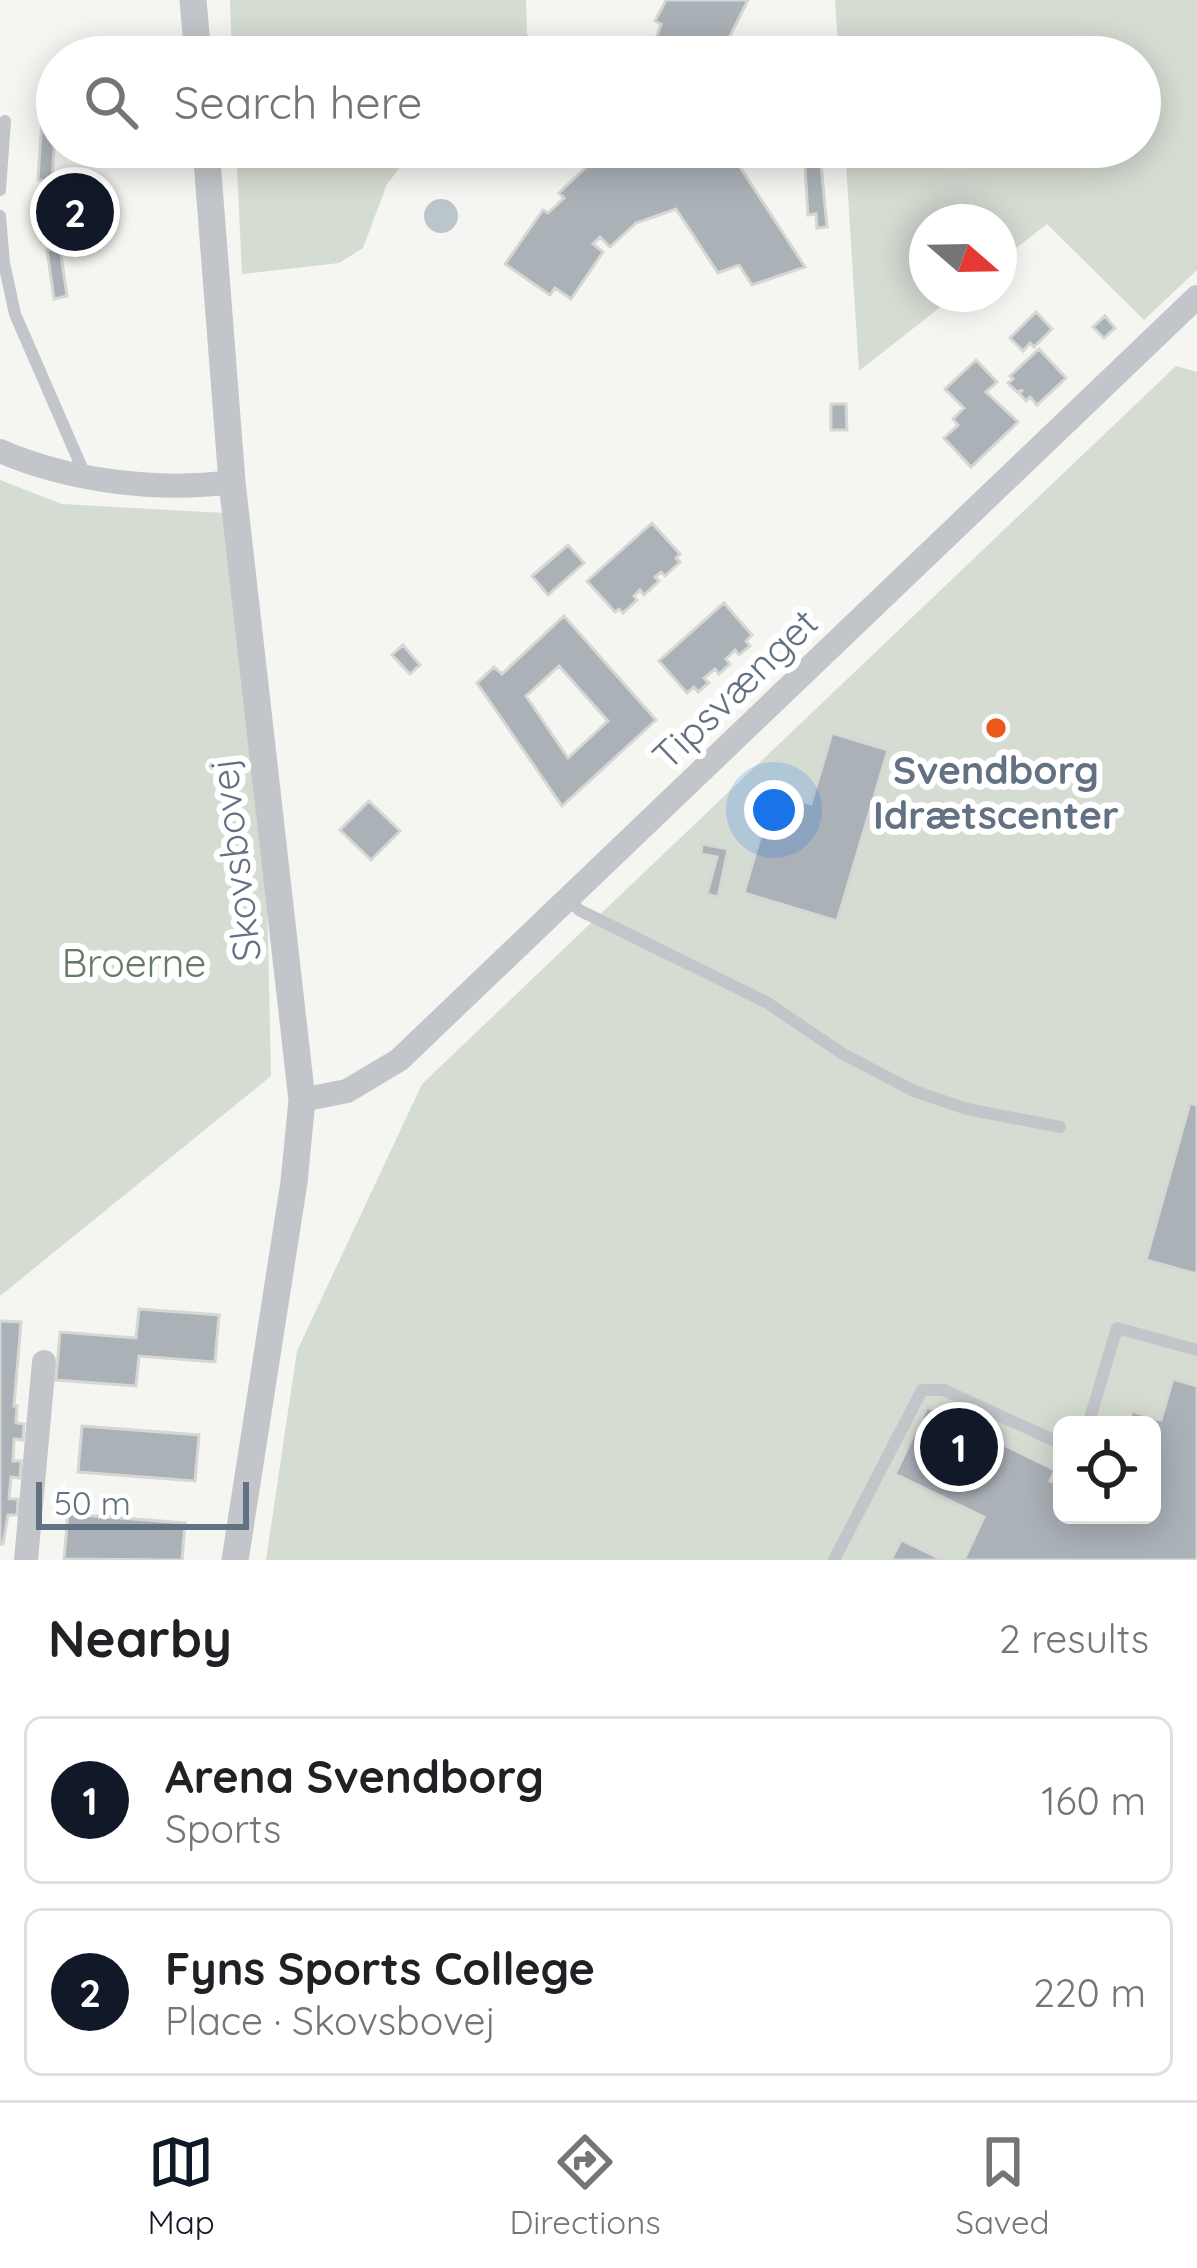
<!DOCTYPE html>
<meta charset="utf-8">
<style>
:root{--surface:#fff;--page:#f6f6f6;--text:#202124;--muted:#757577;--line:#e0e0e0;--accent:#111827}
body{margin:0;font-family:Quicksand,sans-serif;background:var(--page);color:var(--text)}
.controls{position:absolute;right:36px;bottom:36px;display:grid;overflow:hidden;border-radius:18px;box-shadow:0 6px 30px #0003}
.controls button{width:108px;height:108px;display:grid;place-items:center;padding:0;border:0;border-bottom:3px solid var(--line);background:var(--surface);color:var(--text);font:60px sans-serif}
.compass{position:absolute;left:909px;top:204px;width:108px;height:108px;border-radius:50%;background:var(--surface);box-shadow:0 6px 30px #0003;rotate:110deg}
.scale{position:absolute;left:36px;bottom:30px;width:213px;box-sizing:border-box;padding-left:12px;border:6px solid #637283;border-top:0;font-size:33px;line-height:42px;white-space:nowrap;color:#637283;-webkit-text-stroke:9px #fff;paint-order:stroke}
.you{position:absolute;left:774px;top:810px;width:42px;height:42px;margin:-30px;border:9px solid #fff;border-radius:50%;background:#1a73e8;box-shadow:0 0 0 18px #1a73e833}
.badge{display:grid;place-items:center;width:78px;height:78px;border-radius:50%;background:var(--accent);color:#fff;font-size:39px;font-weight:700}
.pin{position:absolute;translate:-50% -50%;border:6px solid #fff;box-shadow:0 3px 12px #0006}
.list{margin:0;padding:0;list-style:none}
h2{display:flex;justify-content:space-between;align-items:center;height:156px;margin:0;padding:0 48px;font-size:51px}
h2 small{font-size:39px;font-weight:400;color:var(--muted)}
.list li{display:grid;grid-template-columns:78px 1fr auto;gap:36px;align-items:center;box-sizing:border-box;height:168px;margin:0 24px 24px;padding:0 24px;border:3px solid var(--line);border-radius:18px}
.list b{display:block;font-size:45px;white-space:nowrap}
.list p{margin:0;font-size:39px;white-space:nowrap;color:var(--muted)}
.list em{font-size:39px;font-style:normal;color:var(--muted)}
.icon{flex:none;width:66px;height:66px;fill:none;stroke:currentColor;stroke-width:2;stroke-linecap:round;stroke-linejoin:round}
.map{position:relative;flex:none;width:1197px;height:1560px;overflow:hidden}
.search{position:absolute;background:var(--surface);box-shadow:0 6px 30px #0003;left:36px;right:36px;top:36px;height:132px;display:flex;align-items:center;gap:30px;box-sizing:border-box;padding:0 42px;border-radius:66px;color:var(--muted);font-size:45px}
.sheet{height:540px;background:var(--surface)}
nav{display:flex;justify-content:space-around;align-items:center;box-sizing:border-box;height:168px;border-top:3px solid var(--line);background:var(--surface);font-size:33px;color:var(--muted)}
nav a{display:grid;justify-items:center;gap:6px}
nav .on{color:var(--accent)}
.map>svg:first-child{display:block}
.green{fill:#d5dcd2;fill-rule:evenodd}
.water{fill:#bbc6cc}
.building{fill:#aab1b7;stroke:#d6d6d3;stroke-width:3;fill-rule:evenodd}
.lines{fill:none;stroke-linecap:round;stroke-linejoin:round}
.service{stroke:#c2c5c9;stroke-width:12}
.minor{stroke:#c2c5c9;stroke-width:24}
.tertiary{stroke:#c2c5c9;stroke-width:27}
.poi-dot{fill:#e9591c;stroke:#fff;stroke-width:4.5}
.labels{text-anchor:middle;stroke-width:12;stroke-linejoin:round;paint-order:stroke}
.street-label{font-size:39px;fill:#637283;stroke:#fff}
.poi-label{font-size:39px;font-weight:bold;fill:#637283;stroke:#fff}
.park-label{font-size:39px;fill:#657a62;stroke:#fff}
</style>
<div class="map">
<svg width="1197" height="1560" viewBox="0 0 1197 1560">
<rect width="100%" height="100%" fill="#f5f5f1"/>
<!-- green -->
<path class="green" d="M230,0H526L527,33L537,57H232Z
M835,0H1197V270L1144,320L1047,224L999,261V222H927V294H957L859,371L845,147H1140V57H839Z
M236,147H441L403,164L387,184L363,248L339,263L242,274Z
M1176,366L1197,372V1560H266L297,1351L422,1084ZM1062,1425H1152V1515H1062Z
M0,480L62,504L224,513L266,849L271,1076L0,1296Z"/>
<!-- water -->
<path class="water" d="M424 216a17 17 0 1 1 34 0a17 17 0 1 1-34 0Z"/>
<!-- building -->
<path class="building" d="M666,0H748L721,54L709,49L706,57H645L649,43L654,44L661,24L655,21Z
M774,44L782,46L786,57H767Z
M42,118H56L52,181L38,180Z
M614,147H727L805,267L752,285L739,265L718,273L676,209L636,223L610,247L600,237L593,244L603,252L571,299L555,288L550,295L505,264L543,210L548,213L564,198L559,193L606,148L611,153Z
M804,153H820L827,227L817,228L816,214L808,215Z
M56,189L97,192L93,235L52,232Z
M60,248L67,296L54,299L47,250Z
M1036,312L1052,329L1034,347L1030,343L1023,351L1010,338Z
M1105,316L1115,328L1104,338L1093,327Z
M1039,349L1066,378L1037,405L1030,397L1026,401L1019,393L1023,390L1017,392L1008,383L1013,379L1010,376Z
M976,360L997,382L986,392L1018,422L971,467L944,438L958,425L953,419L964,408L945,389Z
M831,404H846L847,430H831Z
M652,523L680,554L676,558L680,562L665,576L661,572L655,577L659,581L644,595L640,590L634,596L637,600L623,613L619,609L615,612L587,581Z
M568,545L584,563L548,595L532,576Z
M724,603L752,635L746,641L750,646L739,655L735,650L726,659L730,664L719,674L715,669L704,678L709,683L698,692L694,687L687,693L659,661Z
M564,616L656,720L562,806L477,683L494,667L502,674ZM559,666L608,721L568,758L526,696Z
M403,645L420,665L410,674L392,655Z
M832,733L888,750L837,921L744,893L773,793L811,804Z
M369,801L400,831L371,860L340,830Z
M702,844L728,849L718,897L707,894L717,857L701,854Z
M1190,1103L1197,1105V1274L1146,1260Z
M139,1309L219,1315L215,1362L139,1356L136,1386L56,1380L60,1332L136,1338Z
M0,1321L21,1322L14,1406H17L16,1423L24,1424L23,1440L14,1439L13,1461H21L20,1478L11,1477L9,1499H18L17,1515H8L3,1544H0Z
M1173,1379L1197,1386V1560H964L984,1517L895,1474L927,1407L1055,1470L1050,1481L1062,1485V1515H1152V1425H1128L1132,1411L1161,1420Z
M82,1426L199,1435L195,1481L78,1472Z
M68,1514L185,1523L182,1560L64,1559Z
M901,1540L943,1560H891Z"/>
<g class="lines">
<!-- service -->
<path class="service" d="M0,190L5,121
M0,216L4,263L15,314L85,475
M568,898L579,910L766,1002L843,1054L914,1091L967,1109L1060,1127
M1088,1425L1117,1328L1197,1350
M834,1560L922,1390H944L1062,1444"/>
<!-- minor -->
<path class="minor" d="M0,451C69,481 158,492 232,482
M302,1100L347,1091L399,1060L1197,297
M26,1560L44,1362"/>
<!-- tertiary -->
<path class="tertiary" d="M193,0L198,57
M206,147L232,482L302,1100L294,1182L235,1560"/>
</g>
<!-- markers -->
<circle class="poi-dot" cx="996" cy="728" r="12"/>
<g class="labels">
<!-- street labels -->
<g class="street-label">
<text transform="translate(735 689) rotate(-44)" y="14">Tipsvænget</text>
<text transform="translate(235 860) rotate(-97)" y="14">Skovsbovej</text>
</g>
<!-- poi labels -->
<g class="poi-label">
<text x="996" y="784">Svendborg<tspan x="996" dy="45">Idrætscenter</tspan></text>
</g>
<!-- park labels -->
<g class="park-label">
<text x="134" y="977">Broerne</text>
</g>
</g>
</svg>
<div class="controls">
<button><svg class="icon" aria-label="locate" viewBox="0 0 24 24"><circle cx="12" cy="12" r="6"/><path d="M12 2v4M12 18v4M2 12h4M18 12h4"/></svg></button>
</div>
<svg class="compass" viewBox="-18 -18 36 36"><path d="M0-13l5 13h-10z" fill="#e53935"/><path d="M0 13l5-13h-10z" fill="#757577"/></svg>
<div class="scale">50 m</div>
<div class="you"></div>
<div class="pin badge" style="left:959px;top:1447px">1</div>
<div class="pin badge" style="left:75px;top:212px">2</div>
<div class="search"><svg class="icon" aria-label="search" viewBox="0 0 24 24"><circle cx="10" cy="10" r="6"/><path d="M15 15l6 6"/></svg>Search here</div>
</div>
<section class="sheet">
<h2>Nearby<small>2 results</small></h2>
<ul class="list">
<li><span class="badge">1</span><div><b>Arena Svendborg</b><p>Sports</p></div><em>160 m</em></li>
<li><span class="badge">2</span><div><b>Fyns Sports College</b><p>Place · Skovsbovej</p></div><em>220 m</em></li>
</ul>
</section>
<nav>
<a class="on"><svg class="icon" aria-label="map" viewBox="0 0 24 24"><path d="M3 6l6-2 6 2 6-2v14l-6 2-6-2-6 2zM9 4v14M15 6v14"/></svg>Map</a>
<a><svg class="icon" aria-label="directions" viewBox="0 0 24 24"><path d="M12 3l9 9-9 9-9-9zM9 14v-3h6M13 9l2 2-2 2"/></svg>Directions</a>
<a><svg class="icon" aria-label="saved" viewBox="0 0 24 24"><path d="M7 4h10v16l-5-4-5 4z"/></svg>Saved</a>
</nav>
